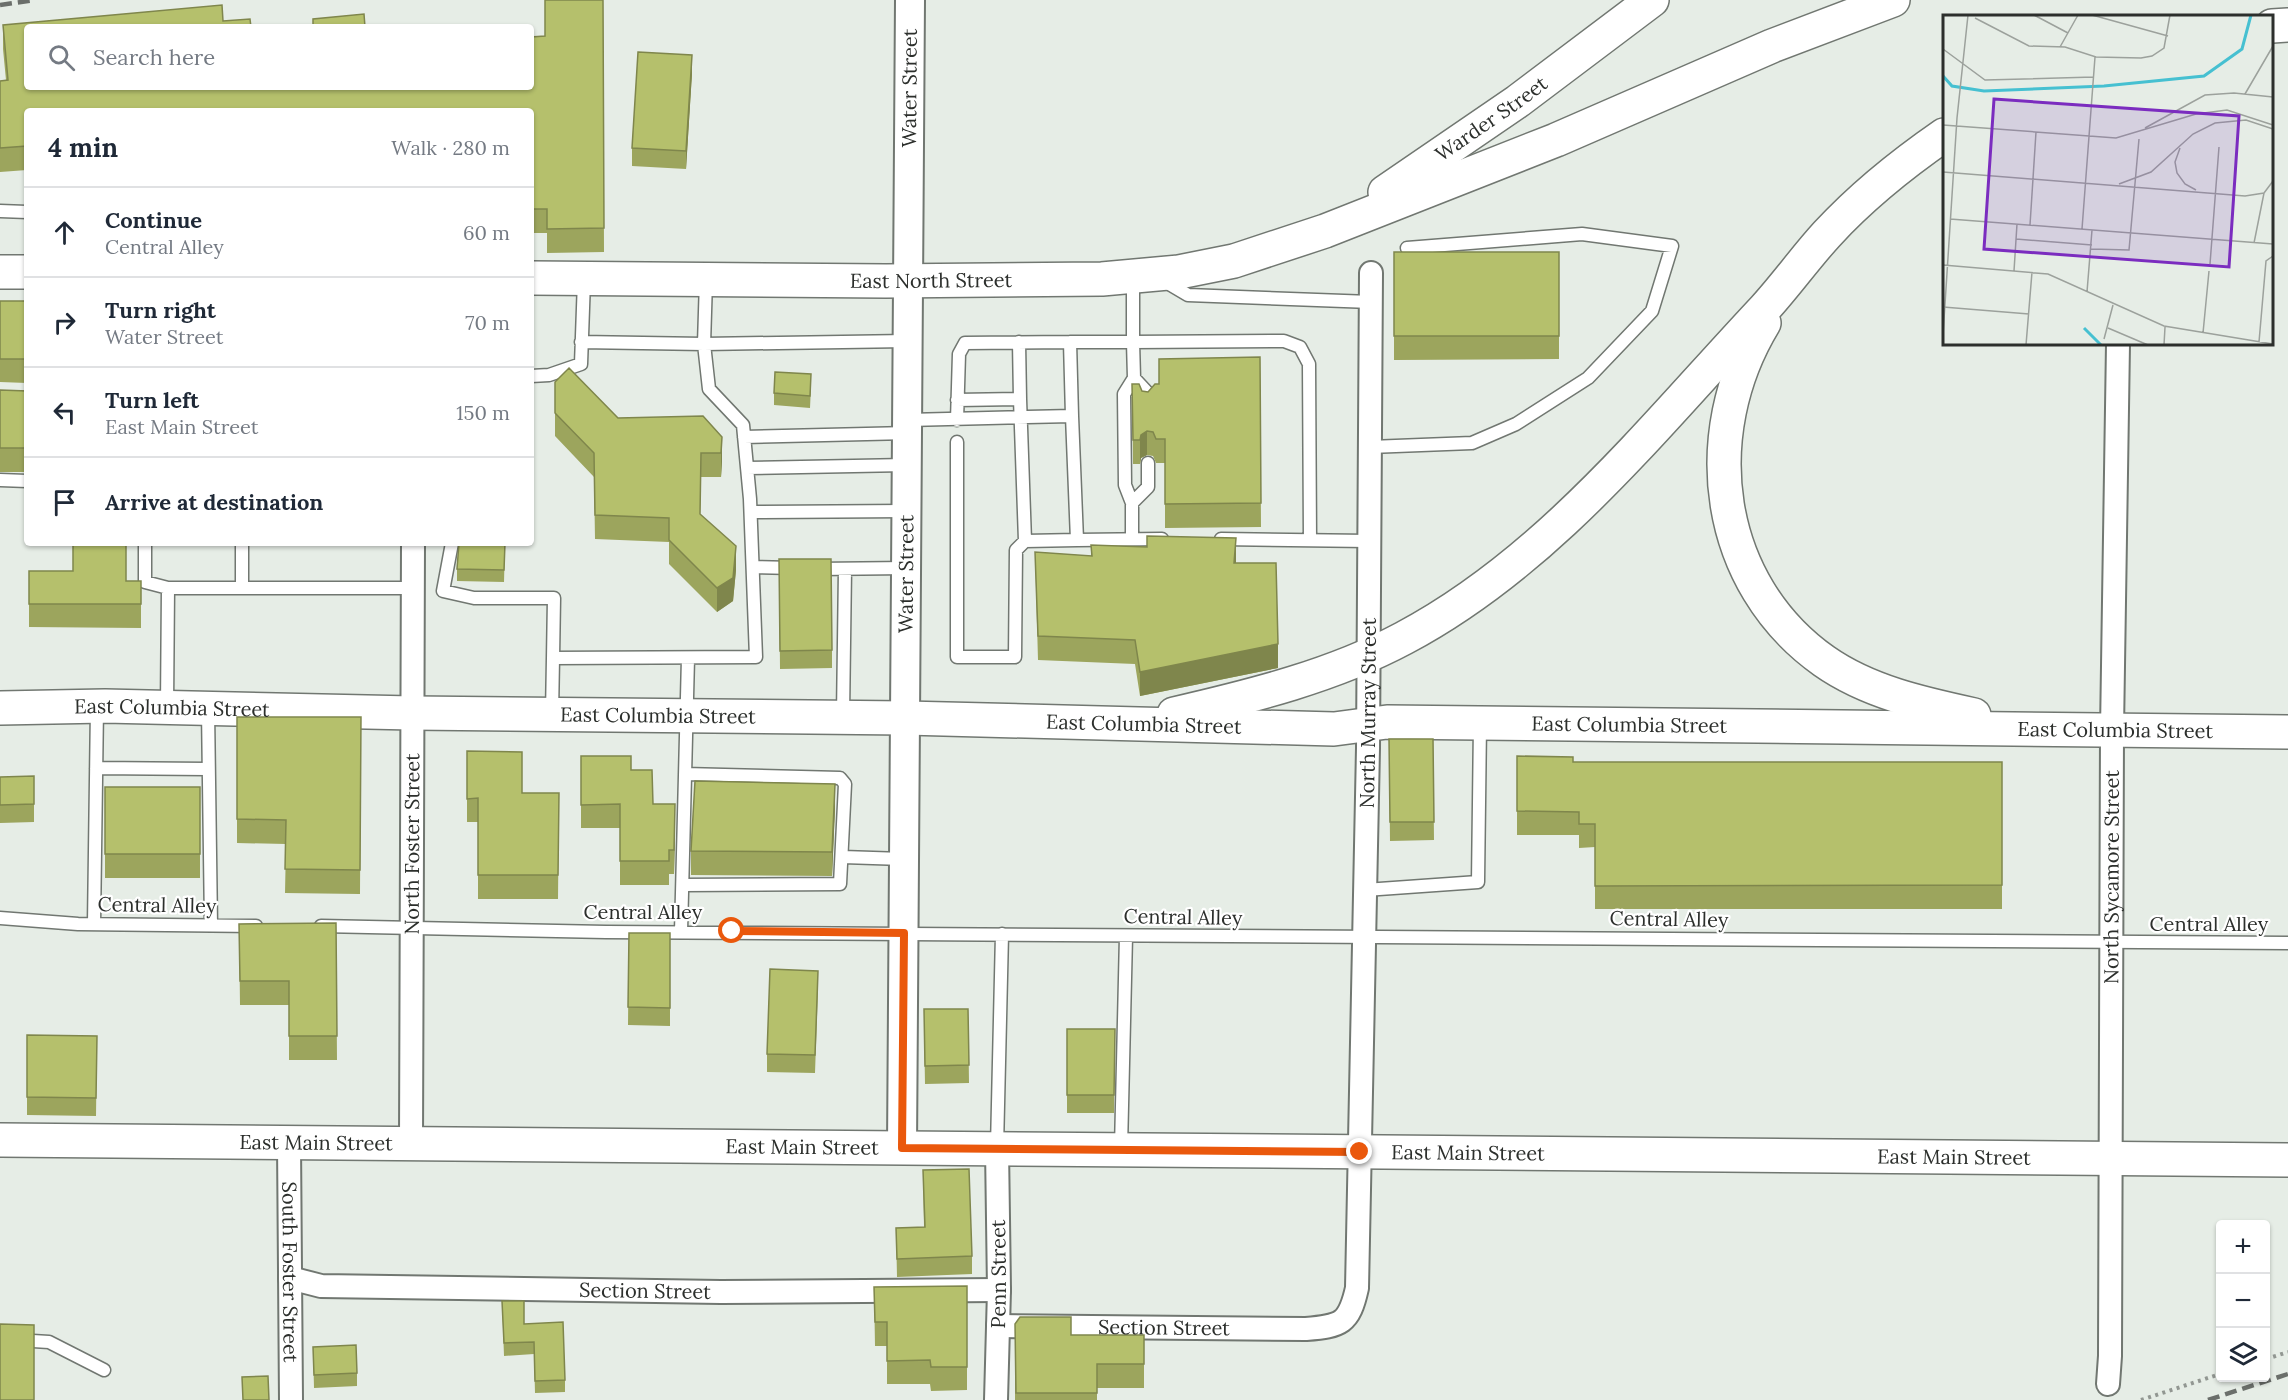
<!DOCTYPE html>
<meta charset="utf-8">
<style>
:root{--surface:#fff;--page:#f2f2f3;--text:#1f2937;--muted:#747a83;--line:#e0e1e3}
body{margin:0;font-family:Lora,serif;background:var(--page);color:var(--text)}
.controls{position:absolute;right:18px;bottom:18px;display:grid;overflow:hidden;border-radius:6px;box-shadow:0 2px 4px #0004}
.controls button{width:54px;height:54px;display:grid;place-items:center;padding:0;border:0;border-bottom:2px solid var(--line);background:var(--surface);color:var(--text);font:30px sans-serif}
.stop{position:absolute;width:18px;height:18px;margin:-14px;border:4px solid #ea580c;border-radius:50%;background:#fff}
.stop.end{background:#ea580c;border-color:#fff;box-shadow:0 2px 6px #0008}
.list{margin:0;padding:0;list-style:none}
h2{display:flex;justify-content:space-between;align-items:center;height:78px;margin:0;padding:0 24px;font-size:26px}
h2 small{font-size:20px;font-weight:400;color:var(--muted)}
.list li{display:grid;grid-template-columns:39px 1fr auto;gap:18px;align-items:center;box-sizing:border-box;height:90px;padding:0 24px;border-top:2px solid var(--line)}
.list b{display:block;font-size:22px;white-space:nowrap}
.list p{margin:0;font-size:20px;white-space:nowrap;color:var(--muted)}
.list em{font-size:20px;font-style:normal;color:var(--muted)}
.icon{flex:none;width:33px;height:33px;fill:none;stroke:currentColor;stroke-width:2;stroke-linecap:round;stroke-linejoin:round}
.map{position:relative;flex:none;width:2288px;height:1400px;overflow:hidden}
.search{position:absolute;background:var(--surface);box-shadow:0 2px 4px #0004;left:24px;top:24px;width:510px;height:66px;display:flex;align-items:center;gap:15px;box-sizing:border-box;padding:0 21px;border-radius:6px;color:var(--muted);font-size:22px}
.panel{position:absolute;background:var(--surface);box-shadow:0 2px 4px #0004;left:24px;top:108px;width:510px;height:438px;border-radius:6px}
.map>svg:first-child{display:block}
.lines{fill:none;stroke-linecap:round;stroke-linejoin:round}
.service-casing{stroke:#717771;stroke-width:15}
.minor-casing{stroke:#717771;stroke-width:26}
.tertiary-casing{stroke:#717771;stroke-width:32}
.secondary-casing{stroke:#717771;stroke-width:36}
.primary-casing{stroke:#717771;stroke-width:36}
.path{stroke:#929792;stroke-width:4;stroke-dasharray:3 4.5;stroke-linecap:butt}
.service{stroke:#fff;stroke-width:12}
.minor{stroke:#fff;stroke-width:22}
.tertiary{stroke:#fff;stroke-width:28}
.secondary{stroke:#fff;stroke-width:33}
.primary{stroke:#fff;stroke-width:33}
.rail{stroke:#6b6f6b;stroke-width:4.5;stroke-dasharray:12 6;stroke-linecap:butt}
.wall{fill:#9ca55d}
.shaded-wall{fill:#7f864c}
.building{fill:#b5c06c;stroke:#7f864c;stroke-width:1.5}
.route{stroke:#ea580c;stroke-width:8}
.labels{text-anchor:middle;stroke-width:4.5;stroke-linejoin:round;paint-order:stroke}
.street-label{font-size:20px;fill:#2c2f2c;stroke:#fff}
.inset-river{fill:none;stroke:#46c0d1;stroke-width:3}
.inset-road{fill:none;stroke:#9ca19c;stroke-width:1.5}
.view{fill:#7b2cbf;fill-opacity:0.15;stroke:#7b2cbf;stroke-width:3}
.inset-edge{fill:none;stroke:#2c2f2c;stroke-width:3}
</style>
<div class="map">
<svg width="2288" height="1400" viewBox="0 0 2288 1400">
<rect width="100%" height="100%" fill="#e6ede6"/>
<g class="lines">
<!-- service casing -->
<g class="service-casing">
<path id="service" d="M0,211L27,212
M1166,282L1188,295L1371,302
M581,342L704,344L907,341
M1019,342L1020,399
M531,376L549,375L581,364L584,280
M957,400L1020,399L1025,541
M1147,408V392L1134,378L1133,342L1284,341L1300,347L1309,364L1310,540
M1072,416L1070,342H1133V278
M908,420L1072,416L1077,540L1162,539
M957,420L959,354L965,343L1070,342
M744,437L908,433
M957,442V657H1015L1016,550L1025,541L1077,540
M1370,447L1472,443L1516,424L1588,378L1652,311L1672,246L1582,234L1407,248
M747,468L906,465
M0,480L27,481
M1132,503L1148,487V463
M751,512L906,511
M1132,539V503L1125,485L1124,394L1134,378
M1221,539L1369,541
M145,543V582L168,588
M242,543V588
M452,543L443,591L474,598H554L553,658L756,657L750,499L743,425L709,389L704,344L706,280
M753,567L793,568
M817,569L907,568
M167,706L168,588H413
M208,710L211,925
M552,714L553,658
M843,715L845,569
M96,768L207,769
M843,857L903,859
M683,885L840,884L845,784L840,778L685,774
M1365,890L1478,882L1480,724
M0,918L78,924L256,926
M94,924L97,707
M321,926L606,932L2288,943
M681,932L688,658
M997,1147L1002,934
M1121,1148L1126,936
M0,1339L49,1342L104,1370"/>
</g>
<!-- minor casing -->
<g class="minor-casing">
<g id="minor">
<path id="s1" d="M289,1143L291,1400"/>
<path id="s2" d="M411,1144L413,543"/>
<path id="s3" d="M290,1278L321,1286L721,1292L999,1290"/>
<path id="s4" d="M998,1326L1306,1329C1341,1326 1349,1324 1357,1288L1368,748L1371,273"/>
<path id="s5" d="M2108,1384L2110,1356L2112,730L2118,344"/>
<path id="s6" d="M996,1400L999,1290L997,1148"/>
</g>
</g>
<!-- tertiary casing -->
<g class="tertiary-casing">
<g id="tertiary">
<path id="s7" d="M902,1148L910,0"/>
</g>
</g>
<!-- secondary casing -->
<g class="secondary-casing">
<g id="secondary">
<path id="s8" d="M0,1140L2288,1160"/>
</g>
</g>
<!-- primary casing -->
<g class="primary-casing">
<g id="primary">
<path d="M2272,26L2288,25"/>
<path id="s9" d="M1385,192L1518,101L1652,0"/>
<path d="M0,272H27"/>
<path id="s10" d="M531,278L886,281L1102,279L1179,272L1234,261L1325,231L1556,140L1772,46L1893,0"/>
<path d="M1764,323C1696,435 1714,583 1824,661C1868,692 1923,704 1974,715"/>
<path id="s11" d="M0,708L105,706L412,713L906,718L1334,729L1387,722L2288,732"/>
<path d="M1174,714C1252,696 1333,676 1404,638C1549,561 1653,427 1764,309C1786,285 1805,258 1827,234C1862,196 1902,164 1944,135"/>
</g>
</g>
<!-- path -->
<path class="path" d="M2266,1359L2288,1352
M2141,1400L2220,1374"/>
<!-- service -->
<use href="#service" class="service"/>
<!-- minor -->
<use href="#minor" class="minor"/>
<!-- tertiary -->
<use href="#tertiary" class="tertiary"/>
<!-- secondary -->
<use href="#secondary" class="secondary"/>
<!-- primary -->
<use href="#primary" class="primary"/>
<!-- rail -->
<path class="rail" d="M0,5L35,0
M2208,1400L2288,1374"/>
</g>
<!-- wall -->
<path class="wall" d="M603,0L604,252L547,253V233H531V111H27V170L0,172V81L6,80L3,49V25L27,87L545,36Z
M692,73L686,169L632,166V148Z
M1394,252H1559V359L1394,360Z
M0,301H27V383L0,382Z
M1260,357L1261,527L1165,528V463H1156L1153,456L1147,455L1141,458L1140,464H1133L1132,384L1142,391L1148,392L1159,384Z
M555,382L618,418L722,437V461L721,477H701L700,514L736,570L733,601L717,612L669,564V542L595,539L594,477L555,436Z
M811,386L810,408L774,405V393Z
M0,390L27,391V472H0Z
M505,543L504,582L457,581V569Z
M1091,545L1236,563L1278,668L1140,696L1135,664L1038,660L1035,552L1091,556Z
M779,559L832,650V668L780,669Z
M29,571L126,581H141V628L29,627Z
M237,717H361L360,894L285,893L286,844L237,843Z
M1389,739H1433L1434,840L1390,841Z
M467,751L522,793H559L558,899H478V822H467Z
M581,756L631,770L653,804L675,828L674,874H669V885H620V828H581Z
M1517,756L1573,762H2002V909H1595V847L1579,848V835H1517Z
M0,777L34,804V822L0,823Z
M105,787H200V878H105Z
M835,808L832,876L691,875V851Z
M336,923L337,1060H289V1005H240L239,924Z
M629,933H670V1026L628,1025Z
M818,989L815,1073L767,1072V1054Z
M968,1009L969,1083L925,1084L924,1027Z
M1067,1029H1115L1114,1113H1067Z
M27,1035L97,1036L96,1116L27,1115Z
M923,1170L972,1256V1274L897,1277L896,1228L924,1227Z
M967,1286V1390L931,1391L930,1384H887V1346H875L874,1287Z
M502,1301L524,1324L565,1380V1392L535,1393L534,1354L504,1356Z
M1015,1324L1071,1335H1144V1388H1097V1400H1015Z
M313,1347L357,1373V1386L314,1388Z"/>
<!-- shaded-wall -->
<path class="shaded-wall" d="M692,55V73L686,169V151Z
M1147,431V455L1141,458L1140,464V440L1141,435Z
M722,437V461L721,477V453Z
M1236,538V562L1234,587V563Z
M736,546V570L733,601L717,612V588Z
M1278,644V668L1140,696V672Z
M835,784V808L832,876V852Z
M675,804V828L674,874V850Z"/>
<!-- building -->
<path class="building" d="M545,0H603L604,228L547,229V209H531V111H27V146L0,148V81L8,80L3,25L222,5L223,21L250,19L251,27H27V87H531V37L545,36Z
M364,14L365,27H313V19Z
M638,52L692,55L686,151L632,148Z
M1394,252H1559V336H1394Z
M0,301H27V359H0Z
M1260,357L1261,503L1165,504V439H1156L1153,432L1147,431L1141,435L1140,440H1133L1132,384H1139L1142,391L1148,392L1155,384H1159V359Z
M569,368L618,418L703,416L722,437L721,453H701L700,514L736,546L733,578L717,588L669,540V518L595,515L594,453L555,413V382Z
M775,372L811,374L810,396L774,393Z
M0,390L27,391V448H0Z
M1147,536L1236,538L1234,563H1276L1278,644L1140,672L1135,640L1038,636L1035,552L1092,556L1091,545L1147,547Z
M73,543H126V581H141V604H29V571H73Z
M459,543H505L504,570L457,569Z
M779,559H831L832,650L780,651Z
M237,717H361L360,870L285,869L286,820L237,819Z
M1389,739H1433L1434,822H1390Z
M467,751L522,752V793H559L558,875H478V798L467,799Z
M581,756H631V770H652L653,804H675L674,850H669V861H620V804L581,805Z
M1517,756L1573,757V762H2002V885L1595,886V824H1579V812L1517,811Z
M34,776V804L0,805V777Z
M695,781L835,784L832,852L691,851Z
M105,787H200V854H105Z
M336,923L337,1036H289V981H240L239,924Z
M629,933H670V1008L628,1007Z
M770,969L818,971L815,1055L767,1054Z
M924,1009H968L969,1065L925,1066Z
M1067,1029H1115L1114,1095H1067Z
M27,1035L97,1036L96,1098L27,1097Z
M969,1169L972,1256L897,1259L896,1228L925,1227L923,1170Z
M967,1286V1367H931L930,1360L887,1361V1322H875L874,1287Z
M502,1301H524V1324L563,1322L565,1380L535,1381L534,1342L504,1343Z
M1020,1317H1071V1335H1144V1364H1097V1393H1016L1015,1324Z
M0,1324L34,1325V1400H0Z
M356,1345L357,1373L314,1375L313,1347Z
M268,1376L269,1400H243L242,1377Z"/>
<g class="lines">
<!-- route -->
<path class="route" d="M732,931L904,933L902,1148L1360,1152"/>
</g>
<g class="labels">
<!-- street labels -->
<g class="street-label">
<text dy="7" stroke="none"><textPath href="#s7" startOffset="1060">Water Street</textPath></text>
<text dy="7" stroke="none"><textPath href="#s9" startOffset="129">Warder Street</textPath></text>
<text dy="7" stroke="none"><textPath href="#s10" startOffset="400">East North Street</textPath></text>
<text dy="7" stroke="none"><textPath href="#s7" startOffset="574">Water Street</textPath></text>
<text dy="7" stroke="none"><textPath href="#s11" startOffset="172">East Columbia Street</textPath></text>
<text dy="7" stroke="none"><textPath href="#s4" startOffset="957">North Murray Street</textPath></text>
<text dy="7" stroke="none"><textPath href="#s11" startOffset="658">East Columbia Street</textPath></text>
<text dy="7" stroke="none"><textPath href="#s11" startOffset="1144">East Columbia Street</textPath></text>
<text dy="7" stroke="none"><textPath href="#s11" startOffset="1630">East Columbia Street</textPath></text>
<text dy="7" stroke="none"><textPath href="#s11" startOffset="2116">East Columbia Street</textPath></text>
<text dy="7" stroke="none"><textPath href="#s2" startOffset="300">North Foster Street</textPath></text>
<text dy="7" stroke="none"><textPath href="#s5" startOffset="507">North Sycamore Street</textPath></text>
<text transform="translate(157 905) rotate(1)" y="7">Central Alley</text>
<text x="643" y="919">Central Alley</text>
<text transform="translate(1183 917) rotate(1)" y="7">Central Alley</text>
<text transform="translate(1669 919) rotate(1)" y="7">Central Alley</text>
<text x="2209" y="931">Central Alley</text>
<text dy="7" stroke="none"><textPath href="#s8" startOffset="316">East Main Street</textPath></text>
<text dy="7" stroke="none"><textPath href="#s8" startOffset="802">East Main Street</textPath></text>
<text dy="7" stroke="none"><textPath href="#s8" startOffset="1468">East Main Street</textPath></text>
<text dy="7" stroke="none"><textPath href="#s8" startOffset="1954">East Main Street</textPath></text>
<text dy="7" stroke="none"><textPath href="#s1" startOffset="129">South Foster Street</textPath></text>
<text dy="7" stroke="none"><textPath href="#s6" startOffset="126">Penn Street</textPath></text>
<text dy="7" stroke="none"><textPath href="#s3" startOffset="356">Section Street</textPath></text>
<text dy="7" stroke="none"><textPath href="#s4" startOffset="166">Section Street</textPath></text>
</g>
</g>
<!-- overview -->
<g transform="translate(1943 15)">
<rect width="330" height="330" fill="#e6ede6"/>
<path class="inset-river" d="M0,61L9,71L41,76L161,71L261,61L299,34L308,0M141,313L158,330"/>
<path class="inset-road" d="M91,0L125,18M149,0L225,21M32,3L86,31L122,32L153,42L198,43L209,41L221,33L227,0M117,32L135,0M0,34L42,65L151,62M302,79L330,31M0,110L173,123L253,99L284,95L330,110M202,113L262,80L291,78L330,82M237,133L232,147L234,158L242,169L253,175M0,157L302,181L321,178L330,166M176,169L208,157L250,119L272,108L303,105L330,114M7,204L330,229M87,210L93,117M139,214L152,42M73,224L149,230M311,228L321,178M148,234L186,235L196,124M267,249L276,132M0,250L105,259L221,311L330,329M71,256L74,209M144,277L149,215M0,292L86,299M165,313L205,330M260,318L266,256M0,320L14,103L25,0M161,324L170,290M316,327L323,246L330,241M83,330L89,257M221,330L222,312"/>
<path class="view" d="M51,84L296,101L286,252L41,234Z"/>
<rect width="330" height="330" class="inset-edge"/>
</g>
</svg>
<div class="controls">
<button>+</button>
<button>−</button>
<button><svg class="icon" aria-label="layers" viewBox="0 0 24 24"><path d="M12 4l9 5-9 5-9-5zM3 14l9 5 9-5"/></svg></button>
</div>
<div class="stop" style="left:732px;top:931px"></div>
<div class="stop end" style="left:1360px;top:1152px"></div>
<div class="search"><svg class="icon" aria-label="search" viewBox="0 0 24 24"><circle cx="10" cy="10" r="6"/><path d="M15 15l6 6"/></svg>Search here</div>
<section class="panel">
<h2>4 min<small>Walk · 280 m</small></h2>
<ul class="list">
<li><svg class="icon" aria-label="ahead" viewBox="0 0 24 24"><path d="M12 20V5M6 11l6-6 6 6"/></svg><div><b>Continue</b><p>Central Alley</p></div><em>60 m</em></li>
<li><svg class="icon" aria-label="right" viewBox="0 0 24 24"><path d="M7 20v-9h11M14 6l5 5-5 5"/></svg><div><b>Turn right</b><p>Water Street</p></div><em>70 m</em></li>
<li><svg class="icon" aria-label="left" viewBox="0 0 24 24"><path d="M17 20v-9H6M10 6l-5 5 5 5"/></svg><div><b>Turn left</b><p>East Main Street</p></div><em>150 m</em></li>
<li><svg class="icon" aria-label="arrive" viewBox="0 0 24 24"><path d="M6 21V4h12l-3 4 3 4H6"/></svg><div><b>Arrive at destination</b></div></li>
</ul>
</section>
</div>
